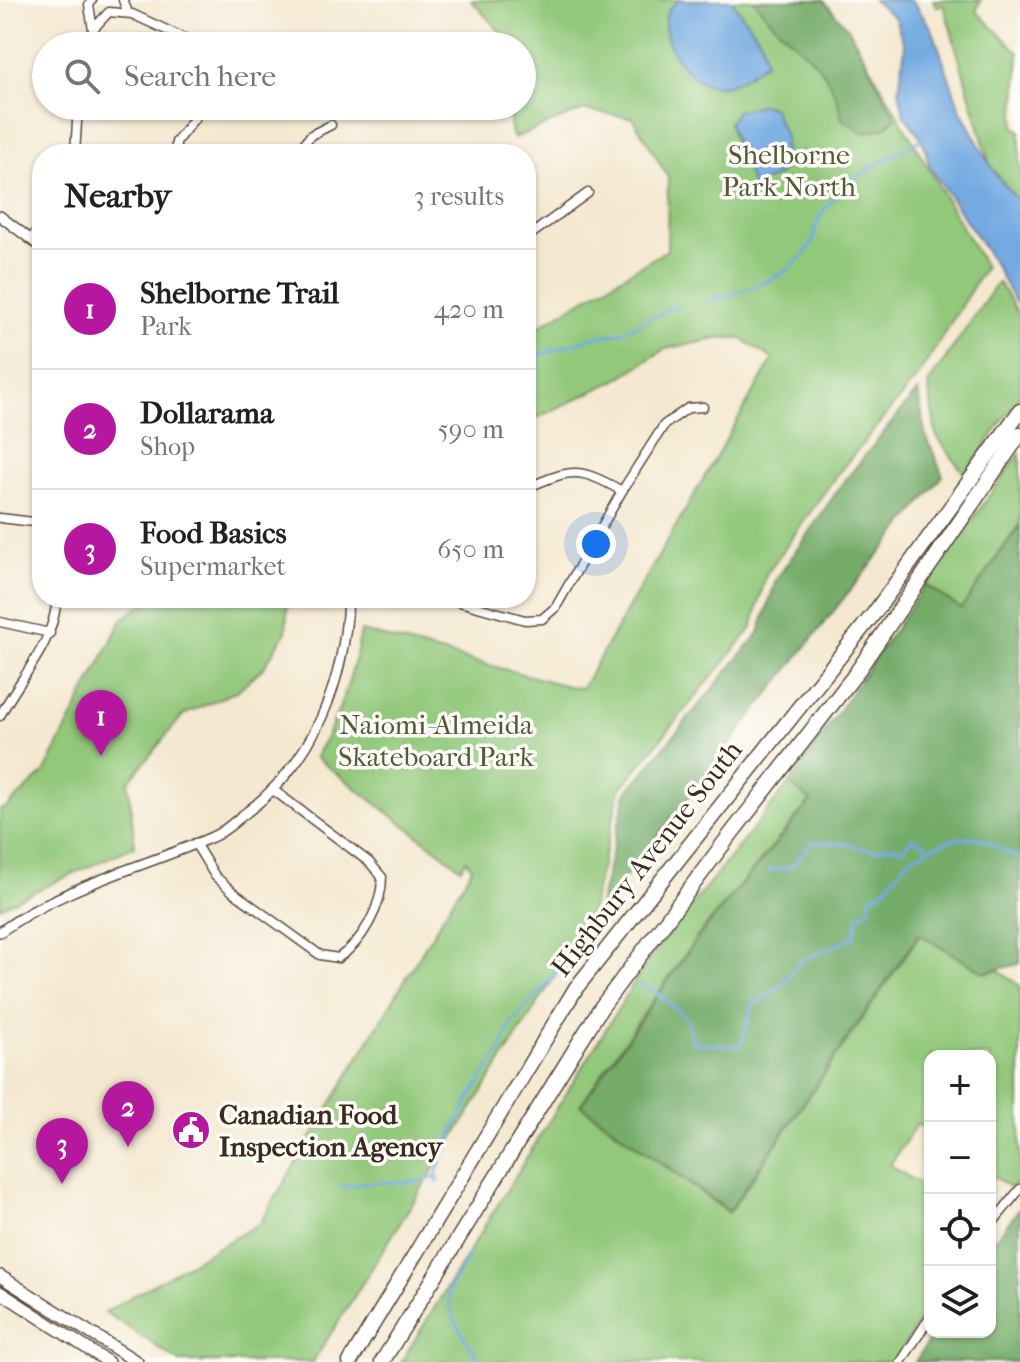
<!DOCTYPE html>
<meta charset="utf-8">
<style>
:root{--surface:#fff;--page:#f2f2f2;--text:#202124;--muted:#757577;--line:#e0e0e0;--accent:#b5179e}
body{margin:0;font-family:"IM FELL French Canon",serif;background:var(--page);color:var(--text)}
.controls{position:absolute;right:24px;bottom:24px;display:grid;overflow:hidden;border-radius:16px;box-shadow:0 2px 6px #0004}
.controls button{width:72px;height:72px;display:grid;place-items:center;padding:0;border:0;border-bottom:2px solid var(--line);background:var(--surface);color:var(--text);font:40px sans-serif}
.you{position:absolute;left:596px;top:544px;width:28px;height:28px;margin:-20px;border:6px solid #fff;border-radius:50%;background:#1a73e8;box-shadow:0 0 0 12px #1a73e833}
.badge{display:grid;place-items:center;width:52px;height:52px;border-radius:50%;background:var(--accent);color:#fff;font-size:26px;font-weight:700}
.pin{position:absolute;translate:-50% -66px;filter:drop-shadow(0 2px 4px #0008)}
.pin::after{content:'';position:absolute;top:42px;width:28px;height:24px;background:inherit;clip-path:polygon(0 0,100% 0,50% 100%)}
.list{margin:0;padding:0;list-style:none}
h2{display:flex;justify-content:space-between;align-items:center;height:104px;margin:0;padding:0 32px;font-size:34px}
h2 small{font-size:26px;font-weight:400;color:var(--muted)}
.list li{display:grid;grid-template-columns:52px 1fr auto;gap:24px;align-items:center;box-sizing:border-box;height:120px;padding:0 32px;border-top:2px solid var(--line)}
.list b{display:block;font-size:30px;white-space:nowrap}
.list p{margin:0;font-size:26px;white-space:nowrap;color:var(--muted)}
.list em{font-size:26px;font-style:normal;color:var(--muted)}
.icon{flex:none;width:44px;height:44px;fill:none;stroke:currentColor;stroke-width:2;stroke-linecap:round;stroke-linejoin:round}
.map{position:relative;flex:none;width:1020px;height:1362px;overflow:hidden}
.search{position:absolute;background:var(--surface);box-shadow:0 2px 6px #0004;left:32px;top:32px;width:504px;height:88px;display:flex;align-items:center;gap:20px;box-sizing:border-box;padding:0 28px;border-radius:44px;color:var(--muted);font-size:30px}
.panel{position:absolute;background:var(--surface);box-shadow:0 2px 6px #0004;left:32px;top:144px;width:504px;height:464px;border-radius:32px}
.map>svg:first-child{display:block}
.green{fill:#92c87a;stroke:#66794c;stroke-width:2}
.forest{fill:#75ac6a;stroke:#586b44;stroke-width:2}
.water{fill:#73aae1;stroke:#576a80;stroke-width:2}
.lines{fill:none;stroke-linecap:round;stroke-linejoin:round}
.stream{stroke:#73aae1;stroke-width:3}
.minor-casing{stroke:#574639;stroke-width:11}
.tertiary-casing{stroke:#574639;stroke-width:12}
.secondary-casing{stroke:#574639;stroke-width:14}
.motorway-casing{stroke:#574639;stroke-width:17}
.minor{stroke:#fff;stroke-width:8}
.tertiary{stroke:#fff;stroke-width:9}
.secondary{stroke:#fff;stroke-width:11}
.motorway{stroke:#fff;stroke-width:14}
.labels{text-anchor:middle;stroke-width:7;stroke-linejoin:round;paint-order:stroke}
.park-label{font-size:28px;fill:#55593a;stroke:#fdfcf7}
.street-label{font-size:28px;fill:#3b2a1e;stroke:#fdfcf7}
.poi-label{font-size:28px;font-weight:bold;fill:#3b2a1e;stroke:#fdfcf7;text-anchor:start}
</style>
<div class="map">
<svg width="1020" height="1362" viewBox="0 0 1020 1362">
<rect width="100%" height="100%" fill="#fdfcf7"/>
<filter id="ink" filterUnits="userSpaceOnUse"><feTurbulence type="fractalNoise" baseFrequency=".0125" numOctaves="2"/><feDisplacementMap in="SourceGraphic" scale="16" xChannelSelector="R" yChannelSelector="G"/><feConvolveMatrix kernelMatrix="1 2 1 2 8 2 1 2 1" color-interpolation-filters="sRGB"/></filter>
<filter id="wash" filterUnits="userSpaceOnUse"><feTurbulence type="fractalNoise" baseFrequency=".006" numOctaves="4" result="noise"/><feDisplacementMap in="SourceGraphic" scale="32" xChannelSelector="R" yChannelSelector="G"/><feGaussianBlur stdDeviation="1.8" result="paint"/><feColorMatrix in="noise" values="0 0 0 0 0 0 0 0 0 0 0 0 0 0 0 0 0 1.4 0 .05"/><feComposite in="paint" operator="in"/></filter>
<g filter="url(#wash)">
<rect width="100%" height="100%" fill="#f4e8d0"/>
<!-- green -->
<path class="green" d="M471,0H821L848,28L985,267L918,376L835,477L766,575L752,628L620,789L588,923L313,1362H180L105,1312L260,1223L472,868L466,860L461,868L315,757C339,718 353,675 361,631L571,687L582,688L773,359L740,338H721L665,349L616,380L526,423V334L667,250L668,177L633,118L584,110L514,138C509,128 509,117 514,106H522V90L536,71L522,56V46H513Z
M933,0H981L976,11L1019,53L1014,127L1020,130V205L990,165L944,6H936Z
M998,282L1020,316V395L965,475L936,435L928,384Z
M1020,453V523L961,609L926,584Z
M154,598H288L286,632L264,667L237,691L183,715L128,782L135,846L0,907V809L6,808L44,773L123,618Z
M789,784L811,800L699,934L580,1105L729,1213L920,935L984,973L998,970L1020,986V1180L1010,1188L990,1174V1056H930V1132L917,1124L890,1165L930,1191V1303L894,1362H401L652,954Z"/>
<!-- forest -->
<path class="forest" d="M754,0H823L848,28L896,118L886,127L864,133L842,119C830,54 787,48 754,0Z
M918,390L925,433L943,476L843,599L597,914L626,793L759,633L776,580L842,484Z
M1020,526V964L984,972L919,934L729,1211L581,1105L700,935L811,801L789,784L925,585L961,609Z
M1020,1208V1362H915L934,1332H990V1246Z"/>
<!-- water -->
<path class="water" d="M678,0H731L762,42L766,62C752,72 739,83 722,86C691,91 653,37 669,9C672,6 675,3 678,0Z
M873,0H912L933,31L960,109L985,156L997,176L1020,203V307L1012,297L993,261L930,167L922,139L904,115L899,90L905,47L895,18Z
M763,104L773,108L785,137L783,170L777,176L752,187C747,164 734,146 729,123L737,111Z"/>
<g class="lines">
<!-- stream -->
<path class="stream" d="M707,300C742,294 795,277 812,242C815,236 815,229 817,223C821,212 830,202 839,193C862,170 894,155 922,139
M526,360L590,338L620,333L678,305
M769,871L791,867L813,842L846,844L874,851L888,846L903,849L913,838L928,846
M639,985L654,991L686,1018L693,1043L740,1047L753,1004L779,988L801,961L854,937L858,917L870,909V896L881,893L910,858L952,839L979,838L1020,859
M437,1182V1172L448,1141L474,1091L499,1053L511,1024L562,967H567
M341,1186C350,1188 357,1183 366,1183C390,1181 411,1186 435,1177
M468,1254C466,1268 454,1275 450,1287C443,1313 468,1341 480,1362"/>
</g>
</g>
<g filter="url(#ink)">
<g class="lines">
<!-- minor casing -->
<g class="minor-casing">
<path id="minor" d="M92,0L89,5L93,30
M123,0L128,13
M87,46L94,28L109,12L132,14L201,46
M75,154L78,106
M176,154V142L204,106
M296,154L311,135L331,125
M526,238L588,193
M31,239L42,225
M526,488C572,469 577,466 622,491
M0,518L42,523
M445,598L525,620L542,619L556,607L622,491L664,425L688,408L703,407
M0,622L50,633
M0,716C21,675 53,647 57,598
M195,843L215,876L233,892L320,955L338,958C363,942 382,906 382,877L369,862L272,789
M990,1226L1020,1189
M901,1362L930,1317"/>
</g>
<!-- tertiary casing -->
<g class="tertiary-casing">
<path id="tertiary" d="M0,216L42,248
M0,932C63,886 141,868 212,837C225,832 236,820 247,812C315,760 345,681 348,598"/>
</g>
<!-- secondary casing -->
<g class="secondary-casing">
<path id="secondary" d="M0,1276L137,1362
M0,1292L108,1362"/>
</g>
<!-- motorway casing -->
<g class="motorway-casing">
<path id="motorway" d="M350,1362L576,988L875,612L1020,411
M382,1362L600,1009L727,839L854,676L1020,434"/>
</g>
<!-- minor -->
<use href="#minor" class="minor"/>
<!-- tertiary -->
<use href="#tertiary" class="tertiary"/>
<!-- secondary -->
<use href="#secondary" class="secondary"/>
<!-- motorway -->
<use href="#motorway" class="motorway"/>
</g>
</g>
<!-- icons -->
<defs>
<g id="civic-disc" transform="scale(2)"><circle r="9.5" fill="#b5179e" stroke="#fdfcf7"/><path d="M-.6-6.5H3V-4.5H.6V-3L4-1V1h2V6H-6V1h2V-1L-.6-3ZM-1.2 2.5V6h2.4V2.5Z" fill="#fff"/></g>
</defs>
<g fill-rule="evenodd">
<use href="#civic-disc" x="191" y="1130"/>
</g>
<g class="labels">
<!-- park labels -->
<g class="park-label">
<text x="789" y="164">Shelborne<tspan x="789" dy="32">Park North</tspan></text>
<text x="436" y="734">Naiomi-Almeida<tspan x="436" dy="32">Skateboard Park</tspan></text>
</g>
<!-- street labels -->
<g class="street-label">
<text transform="translate(646 858) rotate(-52)" y="10">Highbury Avenue South</text>
</g>
<!-- poi labels -->
<g class="poi-label">
<text x="219" y="1124">Canadian Food<tspan x="219" dy="32">Inspection Agency</tspan></text>
</g>
</g>
</svg>
<div class="controls">
<button>+</button>
<button>−</button>
<button><svg class="icon" aria-label="locate" viewBox="0 0 24 24"><circle cx="12" cy="12" r="6"/><path d="M12 2v4M12 18v4M2 12h4M18 12h4"/></svg></button>
<button><svg class="icon" aria-label="layers" viewBox="0 0 24 24"><path d="M12 4l9 5-9 5-9-5zM3 14l9 5 9-5"/></svg></button>
</div>
<div class="you"></div>
<div class="pin badge" style="left:101px;top:756px">1</div>
<div class="pin badge" style="left:128px;top:1147px">2</div>
<div class="pin badge" style="left:62px;top:1184px">3</div>
<div class="search"><svg class="icon" aria-label="search" viewBox="0 0 24 24"><circle cx="10" cy="10" r="6"/><path d="M15 15l6 6"/></svg>Search here</div>
<section class="panel">
<h2>Nearby<small>3 results</small></h2>
<ul class="list">
<li><span class="badge">1</span><div><b>Shelborne Trail</b><p>Park</p></div><em>420 m</em></li>
<li><span class="badge">2</span><div><b>Dollarama</b><p>Shop</p></div><em>590 m</em></li>
<li><span class="badge">3</span><div><b>Food Basics</b><p>Supermarket</p></div><em>650 m</em></li>
</ul>
</section>
</div>
